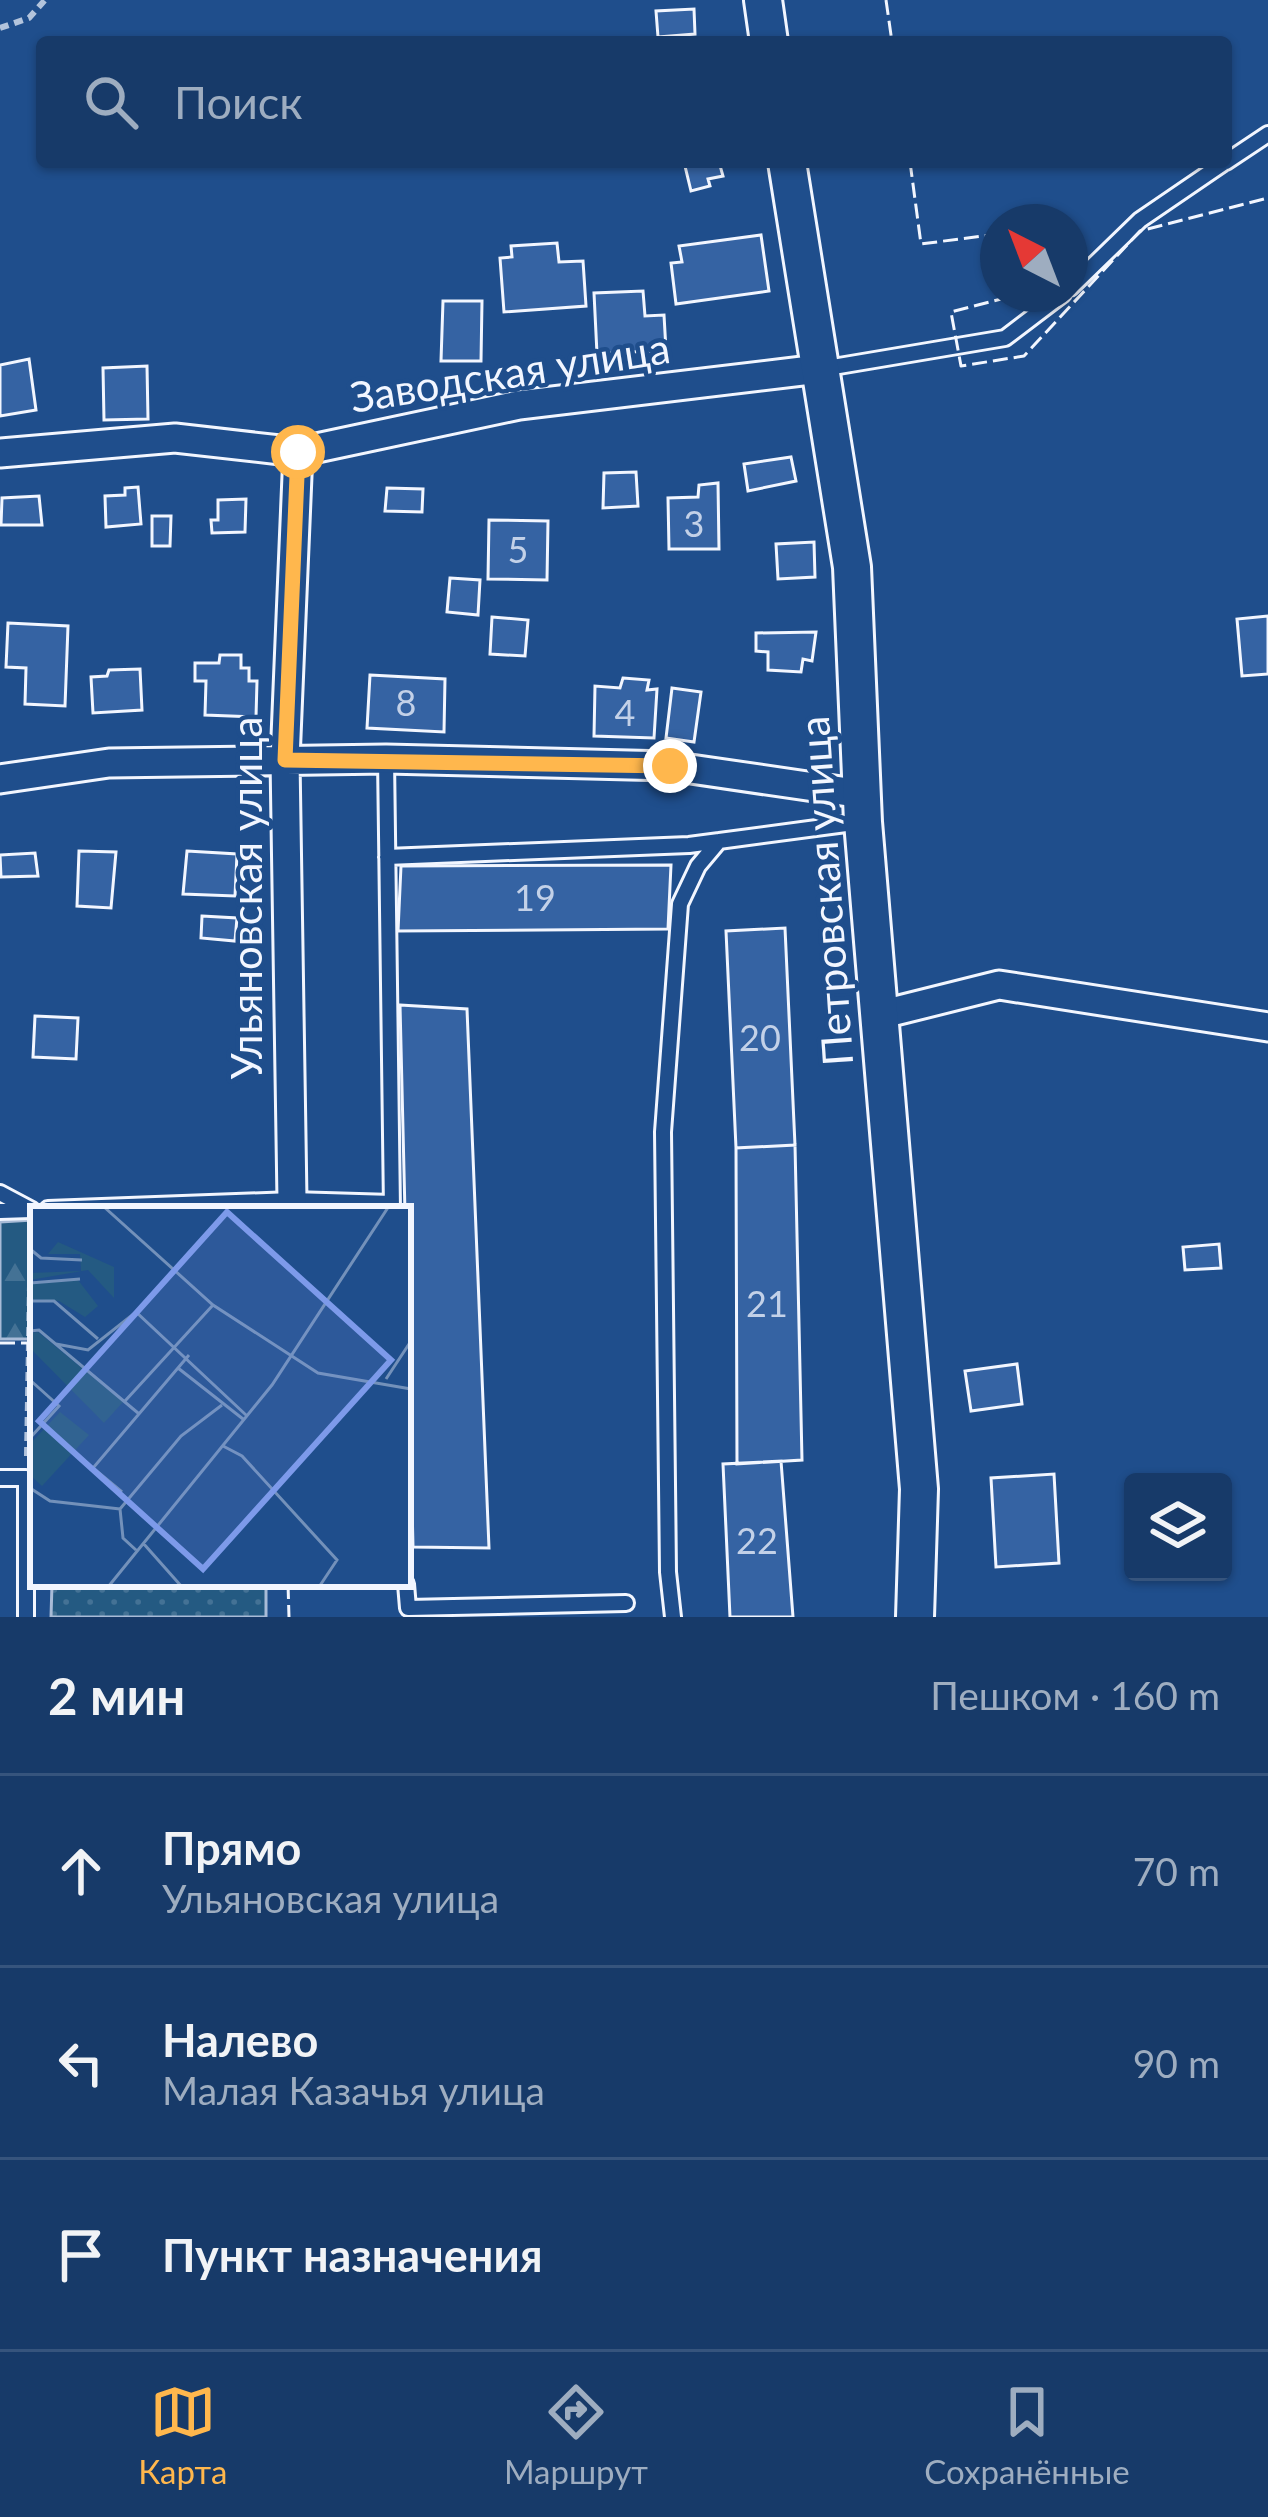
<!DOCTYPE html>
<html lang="ru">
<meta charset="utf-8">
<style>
:root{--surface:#173a69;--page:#20416f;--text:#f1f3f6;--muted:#9eadc0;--line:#36547d;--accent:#ffb74d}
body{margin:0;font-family:Lato,sans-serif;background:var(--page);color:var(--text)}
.controls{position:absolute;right:36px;bottom:36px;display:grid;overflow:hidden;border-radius:12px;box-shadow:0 3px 9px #0004}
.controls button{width:108px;height:108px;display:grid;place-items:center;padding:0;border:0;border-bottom:3px solid var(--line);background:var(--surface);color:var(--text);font:60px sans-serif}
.compass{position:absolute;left:980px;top:204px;width:108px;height:108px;border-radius:50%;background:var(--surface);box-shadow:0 3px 9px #0004;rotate:318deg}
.stop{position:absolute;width:36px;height:36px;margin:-27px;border:9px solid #ffb74d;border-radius:50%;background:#fff}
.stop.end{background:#ffb74d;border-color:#fff;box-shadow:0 3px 12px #0008}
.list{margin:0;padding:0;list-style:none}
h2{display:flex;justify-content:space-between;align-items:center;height:156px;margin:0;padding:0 48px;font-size:51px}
h2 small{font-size:39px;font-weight:400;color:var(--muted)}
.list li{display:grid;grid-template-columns:78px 1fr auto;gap:36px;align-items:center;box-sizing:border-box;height:192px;padding:0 48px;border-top:3px solid var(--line)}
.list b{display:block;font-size:45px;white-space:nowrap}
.list p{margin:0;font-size:39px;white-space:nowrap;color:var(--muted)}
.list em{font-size:39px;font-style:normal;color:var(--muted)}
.icon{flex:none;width:66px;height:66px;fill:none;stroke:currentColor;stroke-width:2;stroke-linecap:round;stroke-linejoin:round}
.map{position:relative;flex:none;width:1268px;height:1617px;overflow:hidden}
.search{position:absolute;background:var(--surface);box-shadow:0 3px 9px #0004;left:36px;right:36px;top:36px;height:132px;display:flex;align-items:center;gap:30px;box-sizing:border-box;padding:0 42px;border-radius:12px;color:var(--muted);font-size:45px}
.sheet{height:732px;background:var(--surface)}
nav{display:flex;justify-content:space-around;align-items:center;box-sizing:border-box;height:168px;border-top:3px solid var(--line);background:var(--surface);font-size:33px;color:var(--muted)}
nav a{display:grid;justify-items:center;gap:6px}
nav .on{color:var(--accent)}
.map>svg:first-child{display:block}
.forest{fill:url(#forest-firs);stroke:#a8bbd7;stroke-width:3}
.park{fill:url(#park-dots);stroke:#a8bbd7;stroke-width:3}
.building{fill:#3563a3;stroke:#f2f6ff;stroke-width:3}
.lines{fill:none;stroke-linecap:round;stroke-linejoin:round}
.lane-casing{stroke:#f2f6ff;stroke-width:20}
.street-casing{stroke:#f2f6ff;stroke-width:33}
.secondary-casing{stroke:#f2f6ff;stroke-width:42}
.path{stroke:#b3c4dc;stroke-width:6;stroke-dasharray:9 6;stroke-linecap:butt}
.lane{stroke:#1f4e8c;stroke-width:14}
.street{stroke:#1f4e8c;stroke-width:27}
.secondary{stroke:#1f4e8c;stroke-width:36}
.fence{stroke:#f2f6ff;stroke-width:3;stroke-dasharray:15 6;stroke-linecap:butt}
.route{stroke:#ffb74d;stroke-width:15}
.labels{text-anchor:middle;stroke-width:9;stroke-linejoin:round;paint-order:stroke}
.number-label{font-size:36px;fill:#c3d1e8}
.street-label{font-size:42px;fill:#f2f6ff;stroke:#1f4e8c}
.inset-road{fill:none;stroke:#7391ba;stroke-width:3}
.view{fill:#7d9aea;fill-opacity:0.15;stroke:#7d9aea;stroke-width:6}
.inset-edge{fill:none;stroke:#f2f6ff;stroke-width:6}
</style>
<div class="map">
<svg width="1268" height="1617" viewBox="0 0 1268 1617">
<defs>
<pattern id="forest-firs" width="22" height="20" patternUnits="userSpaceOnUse" patternTransform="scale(3)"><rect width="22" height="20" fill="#245a82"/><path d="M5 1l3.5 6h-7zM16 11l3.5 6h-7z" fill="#447295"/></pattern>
<pattern id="park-dots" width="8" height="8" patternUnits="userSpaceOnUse" patternTransform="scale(3)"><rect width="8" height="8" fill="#245a82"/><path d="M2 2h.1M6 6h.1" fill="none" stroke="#447295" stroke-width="1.8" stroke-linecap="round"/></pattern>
</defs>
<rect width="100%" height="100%" fill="#1f4e8c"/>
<!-- forest -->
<path class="forest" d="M33,1220V1339H0V1222Z"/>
<!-- park -->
<path class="park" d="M52,1584H266V1617H51Z"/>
<!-- building -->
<path class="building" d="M694,9L695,34L658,37L656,11Z
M684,162H719L723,176L708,179L710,186L691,191Z
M761,235L769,291L676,304L671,263L682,262L679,246Z
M557,243L559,262L583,261L586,306L504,312L500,258L512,257L511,246Z
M643,291L645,316L664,315L666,350L597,354L594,293Z
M443,301H482L481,361H441Z
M29,359L36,410L0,416V365Z
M147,366L148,419L104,420L103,368Z
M791,457L796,481L748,491L744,464Z
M636,472L638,506L603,508L604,473Z
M718,483L719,549H669L668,498L698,497L699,485Z
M138,487L141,524L106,527L105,496L125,495V488Z
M387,488L423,489L422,512L385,511Z
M39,496L42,525H1L2,498Z
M246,499L245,532L212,533L211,520H218V500Z
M152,516H171L170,546H152Z
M489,520L548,521L547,580L488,579Z
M814,542L815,577L778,579L776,544Z
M450,578L480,580L478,615L447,612Z
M1268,616V674L1242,676L1237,619Z
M492,617L528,620L525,656L490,654Z
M8,623L68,626L65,706L25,704L26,668L6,667Z
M816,632L812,661L803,659L801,672L768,670V652L756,651V633Z
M220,655H241V668H249V681H257L256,717L205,715L206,681H195V663H219Z
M140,669L142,710L93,713L91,677L107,676L109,670Z
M370,675L445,679L444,732L367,728Z
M623,678L649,680L647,690L657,689L654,738L594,736L595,686L620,688Z
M672,688L701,692L694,742L666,738Z
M79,851L116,852L111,908L77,906Z
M187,851L237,854L235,896L183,894Z
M35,853L38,876L1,877L0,855Z
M671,865L668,929L398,931L401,866Z
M202,916L237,918L235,941L201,938Z
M785,928L795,1145L736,1148L726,931Z
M400,1005L467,1009L489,1548L413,1547Z
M35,1016L78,1018L76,1059L33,1057Z
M795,1145L802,1460L737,1464L736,1148Z
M1219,1244L1221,1268L1185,1270L1183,1247Z
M1017,1364L1022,1404L971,1411L965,1371Z
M781,1461L793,1617H730L723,1464Z
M1054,1474L1059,1563L996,1567L991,1478Z"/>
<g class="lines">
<!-- lane casing -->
<g class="lane-casing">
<path id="lane" d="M1226,162L1268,134
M1070,288L1140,220L1225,162
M821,369L1005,338L1063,294
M386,759L392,1209
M387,857L689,845L861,822
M0,1193L32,1210
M48,1209L292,1200L392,1203
M0,1211L31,1210
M0,1478H26V1617
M406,1584L408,1608L626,1603
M673,1617L668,1572L663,1132L680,904L698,866L719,841"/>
</g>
<!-- street casing -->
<g class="street-casing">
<path id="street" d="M0,453L175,438L298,452L519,405L819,369
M0,779L109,763L386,759L670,766L862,794
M879,1015L999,985L1268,1027
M292,1200L285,760L298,452"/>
</g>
<!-- secondary casing -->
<g class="secondary-casing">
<path id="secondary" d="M763,0L769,42
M787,162L852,567L863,822L919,1489L915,1617"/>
</g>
<!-- path -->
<path class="path" d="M0,28L29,18L45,0
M27,1456L31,1230"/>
<!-- lane -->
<use href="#lane" class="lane"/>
<!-- street -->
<use href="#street" class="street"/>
<!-- secondary -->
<use href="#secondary" class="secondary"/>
<!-- fence -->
<path class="fence" d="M886,0L892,42
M910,162L921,244L998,234
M1005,294V298L951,312L961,366L1024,356L1140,231L1268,198
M0,1343H33
M288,1584L289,1617"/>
</g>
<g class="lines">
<!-- route -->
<path class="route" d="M298,452L285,760L670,766"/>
</g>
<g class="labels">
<!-- number labels -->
<g class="number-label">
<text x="694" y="537">3</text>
<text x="518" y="563">5</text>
<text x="406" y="716">8</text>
<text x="625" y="726">4</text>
<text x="535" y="911">19</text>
<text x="760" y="1051">20</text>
<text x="767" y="1317">21</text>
<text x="757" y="1554">22</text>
</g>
<!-- street labels -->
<g class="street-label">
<text transform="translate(510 373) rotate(-9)" y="15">Заводская улица</text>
<text transform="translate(826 891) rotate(-94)" y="15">Петровская улица</text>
<text transform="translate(247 898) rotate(-90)" y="15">Ульяновская улица</text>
</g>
</g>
<!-- overview -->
<g transform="translate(30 1206)">
<rect width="381" height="381" fill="#1f4e8c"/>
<path d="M28,36L84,61V92L58,64L0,74V67L51,65L50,48H18ZM48,74L68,100L55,111L29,95L0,93V78ZM8,126L93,196L74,217L0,142V127Z" fill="#245a82"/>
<path d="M30,206L59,229L12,280L0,269V238Z" fill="#245a82"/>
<path class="inset-road" d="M73,0L183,99L288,167L381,183M0,43L11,52L52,54M0,77L50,73M0,95H24L68,133M0,125L9,124L108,207M26,138L58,144L106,106L216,209M148,162L213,213M356,173L381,135M0,174L29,200L0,232M95,195L183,99M193,240L212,250L307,354L289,381M0,282L20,295L90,303M92,286L63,262L159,149M113,337L152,381M106,344L93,332L90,303L151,230L192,199M78,381L242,179L359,0"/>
<path class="view" d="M197,6L361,154L173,363L9,215Z"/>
<rect width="381" height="381" class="inset-edge"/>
</g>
</svg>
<div class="controls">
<button><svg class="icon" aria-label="layers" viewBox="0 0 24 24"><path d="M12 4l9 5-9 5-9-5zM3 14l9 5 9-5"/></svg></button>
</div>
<svg class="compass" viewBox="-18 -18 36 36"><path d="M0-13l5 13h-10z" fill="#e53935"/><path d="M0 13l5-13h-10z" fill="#9eadc0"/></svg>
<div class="stop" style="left:298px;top:452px"></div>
<div class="stop end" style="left:670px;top:766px"></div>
<div class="search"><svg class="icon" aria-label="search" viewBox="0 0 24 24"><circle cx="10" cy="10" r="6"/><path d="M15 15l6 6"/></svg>Поиск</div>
</div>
<section class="sheet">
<h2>2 мин<small>Пешком · 160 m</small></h2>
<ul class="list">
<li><svg class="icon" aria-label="ahead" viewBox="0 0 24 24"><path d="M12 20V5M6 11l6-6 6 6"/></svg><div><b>Прямо</b><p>Ульяновская улица</p></div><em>70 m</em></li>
<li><svg class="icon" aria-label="left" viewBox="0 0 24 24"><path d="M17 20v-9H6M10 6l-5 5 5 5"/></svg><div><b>Налево</b><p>Малая Казачья улица</p></div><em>90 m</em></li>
<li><svg class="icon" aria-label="arrive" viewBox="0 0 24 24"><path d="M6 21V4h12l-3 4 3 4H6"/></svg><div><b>Пункт назначения</b></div></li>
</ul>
</section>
<nav>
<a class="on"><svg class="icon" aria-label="map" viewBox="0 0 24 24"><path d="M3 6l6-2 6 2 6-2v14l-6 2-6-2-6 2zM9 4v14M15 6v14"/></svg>Карта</a>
<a><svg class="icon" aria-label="directions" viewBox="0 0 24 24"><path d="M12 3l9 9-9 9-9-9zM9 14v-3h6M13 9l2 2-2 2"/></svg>Маршрут</a>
<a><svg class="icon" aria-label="saved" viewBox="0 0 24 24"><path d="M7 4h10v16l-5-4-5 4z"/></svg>Сохранённые</a>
</nav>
